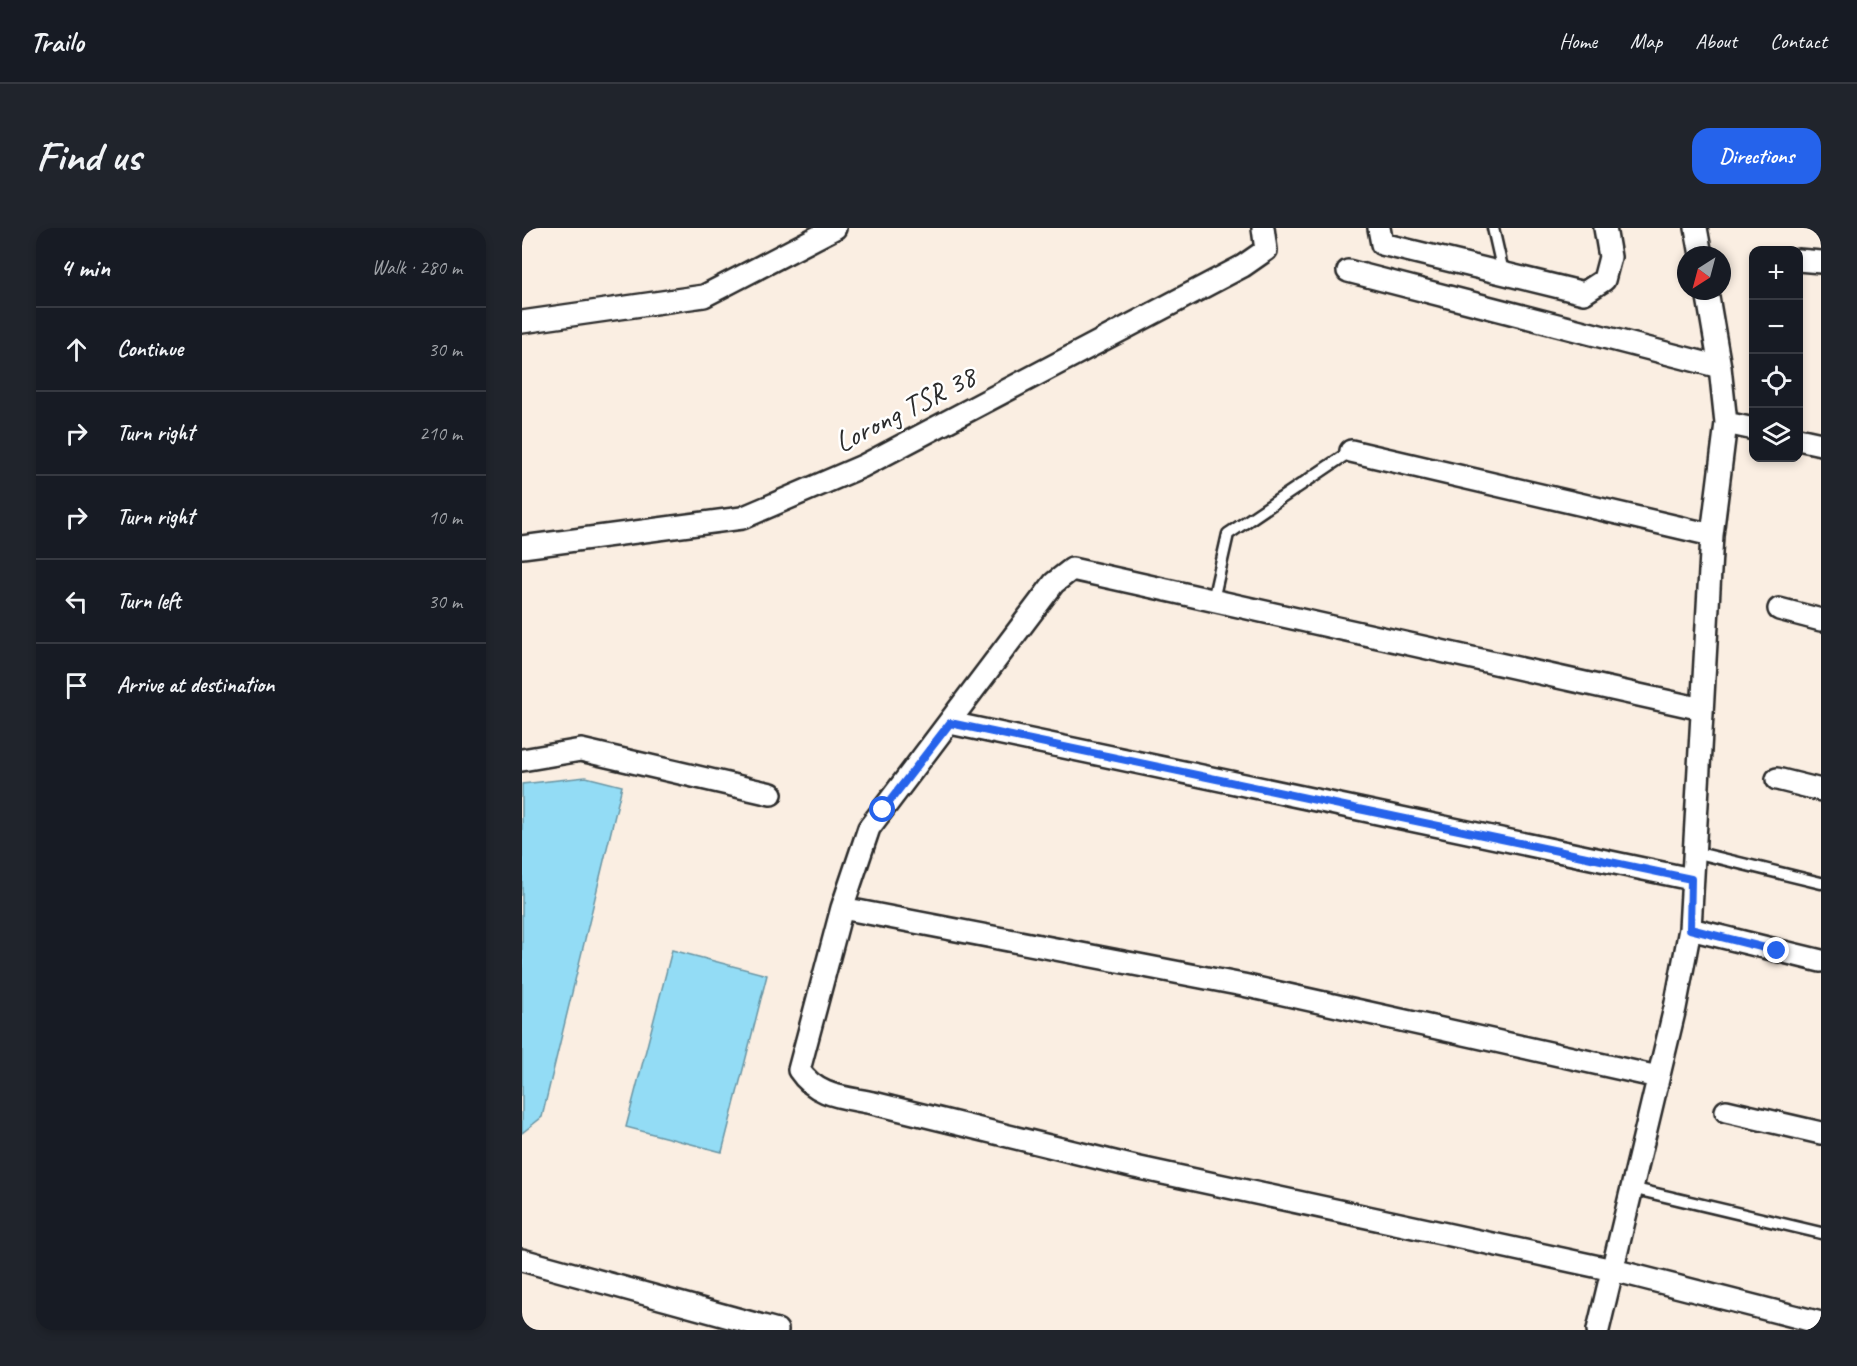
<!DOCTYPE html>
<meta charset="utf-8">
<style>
:root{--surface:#171b24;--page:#20242c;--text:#f1f3f6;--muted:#9ea1a6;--line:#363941;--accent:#2563eb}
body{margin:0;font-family:Caveat,sans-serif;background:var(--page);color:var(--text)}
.controls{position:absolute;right:18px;top:18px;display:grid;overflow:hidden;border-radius:12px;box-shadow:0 3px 9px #0003}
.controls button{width:54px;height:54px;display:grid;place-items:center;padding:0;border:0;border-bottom:2px solid var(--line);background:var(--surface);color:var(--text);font:30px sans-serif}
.compass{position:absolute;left:1155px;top:18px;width:54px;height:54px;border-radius:50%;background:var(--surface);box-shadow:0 3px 9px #0003;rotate:216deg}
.stop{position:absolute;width:18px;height:18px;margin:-14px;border:4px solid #2563eb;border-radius:50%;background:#fff}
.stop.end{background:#2563eb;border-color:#fff;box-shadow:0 2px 6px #0008}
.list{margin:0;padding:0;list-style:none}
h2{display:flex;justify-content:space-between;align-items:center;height:78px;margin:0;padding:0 24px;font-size:26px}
h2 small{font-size:20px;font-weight:400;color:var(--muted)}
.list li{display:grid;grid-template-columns:39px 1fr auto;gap:18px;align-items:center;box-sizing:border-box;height:84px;padding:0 24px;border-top:2px solid var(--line)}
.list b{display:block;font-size:22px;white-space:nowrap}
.list em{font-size:20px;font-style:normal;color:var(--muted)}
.icon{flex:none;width:33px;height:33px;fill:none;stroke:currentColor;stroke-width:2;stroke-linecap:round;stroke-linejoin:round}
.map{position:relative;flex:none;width:1299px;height:1102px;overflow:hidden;border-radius:18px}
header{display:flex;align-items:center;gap:36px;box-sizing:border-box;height:84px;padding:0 30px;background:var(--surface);border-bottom:2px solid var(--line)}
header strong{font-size:28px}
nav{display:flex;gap:33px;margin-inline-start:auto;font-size:21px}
.intro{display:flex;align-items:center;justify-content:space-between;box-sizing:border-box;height:144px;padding:0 36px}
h1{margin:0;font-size:42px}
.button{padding:15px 27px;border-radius:18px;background:var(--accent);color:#fff;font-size:21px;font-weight:700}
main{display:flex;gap:36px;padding:0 36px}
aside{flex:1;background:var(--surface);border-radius:18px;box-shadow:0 3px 9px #0003}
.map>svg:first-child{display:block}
.water{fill:#93dcf5;stroke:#6995a4;stroke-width:1.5}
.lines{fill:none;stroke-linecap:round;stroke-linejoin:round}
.service-casing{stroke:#2b2b2b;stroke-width:15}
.minor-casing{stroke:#2b2b2b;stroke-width:26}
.service{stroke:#fff;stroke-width:10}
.minor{stroke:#fff;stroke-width:21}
.route{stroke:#2563eb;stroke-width:8}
.labels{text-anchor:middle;stroke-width:5;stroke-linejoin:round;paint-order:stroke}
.street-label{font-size:30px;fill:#2b2b2b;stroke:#fff}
</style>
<header>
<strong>Trailo</strong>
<nav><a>Home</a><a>Map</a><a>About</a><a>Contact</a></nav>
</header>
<div class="intro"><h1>Find us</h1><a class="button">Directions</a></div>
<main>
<aside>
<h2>4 min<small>Walk · 280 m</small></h2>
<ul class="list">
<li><svg class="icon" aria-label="ahead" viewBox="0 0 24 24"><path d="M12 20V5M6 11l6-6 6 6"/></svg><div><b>Continue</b></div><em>30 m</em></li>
<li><svg class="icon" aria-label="right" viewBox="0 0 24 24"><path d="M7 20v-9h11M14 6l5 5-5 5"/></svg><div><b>Turn right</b></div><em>210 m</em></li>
<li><svg class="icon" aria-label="right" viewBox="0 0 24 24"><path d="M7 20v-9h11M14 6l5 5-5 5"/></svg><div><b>Turn right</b></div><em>10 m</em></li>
<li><svg class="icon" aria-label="left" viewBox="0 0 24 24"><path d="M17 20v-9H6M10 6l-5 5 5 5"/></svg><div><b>Turn left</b></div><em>30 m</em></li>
<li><svg class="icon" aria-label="arrive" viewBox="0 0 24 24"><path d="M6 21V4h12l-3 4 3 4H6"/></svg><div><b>Arrive at destination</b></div></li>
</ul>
</aside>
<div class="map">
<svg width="1299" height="1102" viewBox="0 0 1299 1102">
<rect width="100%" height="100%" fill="#faeee2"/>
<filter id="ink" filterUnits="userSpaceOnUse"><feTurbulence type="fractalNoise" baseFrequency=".0167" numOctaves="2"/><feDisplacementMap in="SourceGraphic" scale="12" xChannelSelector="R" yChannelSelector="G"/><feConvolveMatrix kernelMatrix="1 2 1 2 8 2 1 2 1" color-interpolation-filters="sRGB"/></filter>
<g filter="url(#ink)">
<!-- water -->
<path class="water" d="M64,549L100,558L20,889L0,905V556Z
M150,722L245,747L200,924L104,899Z"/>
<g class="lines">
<!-- service casing -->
<g class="service-casing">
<path id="service" d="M971,0L981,44
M691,372L706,306L829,223
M1172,624L1299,655
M1109,960L1299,1005"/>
</g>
<!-- minor casing -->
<g class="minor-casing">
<path id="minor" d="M857,0L860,16L1062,65L1082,52L1088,29L1083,0
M1174,0L1179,27
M1276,32L1299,34
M826,43L1198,139
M0,94L182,68L313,0
M1204,195L1232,201
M1276,211L1299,216
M829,223L1190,307
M0,319L220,290L341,238L721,38L744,22L741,0
M1257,381L1299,392
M1180,481L550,341L532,355L347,600L320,680L277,842C295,869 322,869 351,875L613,939L1091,1042L1299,1095
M428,495L1169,651
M0,532L59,522L249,566
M1255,551L1299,562
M320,680L721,757L1136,849
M1168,701L1299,733
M1204,883L1299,905
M0,1032L255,1102
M1076,1102L1153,780L1168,701L1190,307L1204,195L1198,139L1185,63"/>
</g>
<!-- service -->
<use href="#service" class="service"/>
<!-- minor -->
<use href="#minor" class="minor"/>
</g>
</g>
<g class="lines" filter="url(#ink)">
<!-- route -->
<path class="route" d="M361,582L428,495L1169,651L1168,701L1255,723"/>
</g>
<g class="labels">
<!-- street labels -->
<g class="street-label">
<text transform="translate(383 181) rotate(-27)" y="10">Lorong TSR 38</text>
</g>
</g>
</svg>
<div class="controls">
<button>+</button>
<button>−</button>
<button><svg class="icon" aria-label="locate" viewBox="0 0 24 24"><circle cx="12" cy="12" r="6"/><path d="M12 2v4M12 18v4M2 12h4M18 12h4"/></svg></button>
<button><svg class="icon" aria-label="layers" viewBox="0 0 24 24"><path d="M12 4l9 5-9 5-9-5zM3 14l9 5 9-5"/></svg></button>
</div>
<svg class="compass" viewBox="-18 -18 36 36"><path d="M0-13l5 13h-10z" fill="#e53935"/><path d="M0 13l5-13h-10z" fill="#9ea1a6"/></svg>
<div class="stop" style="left:361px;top:582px"></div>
<div class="stop end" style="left:1255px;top:723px"></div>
</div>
</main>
